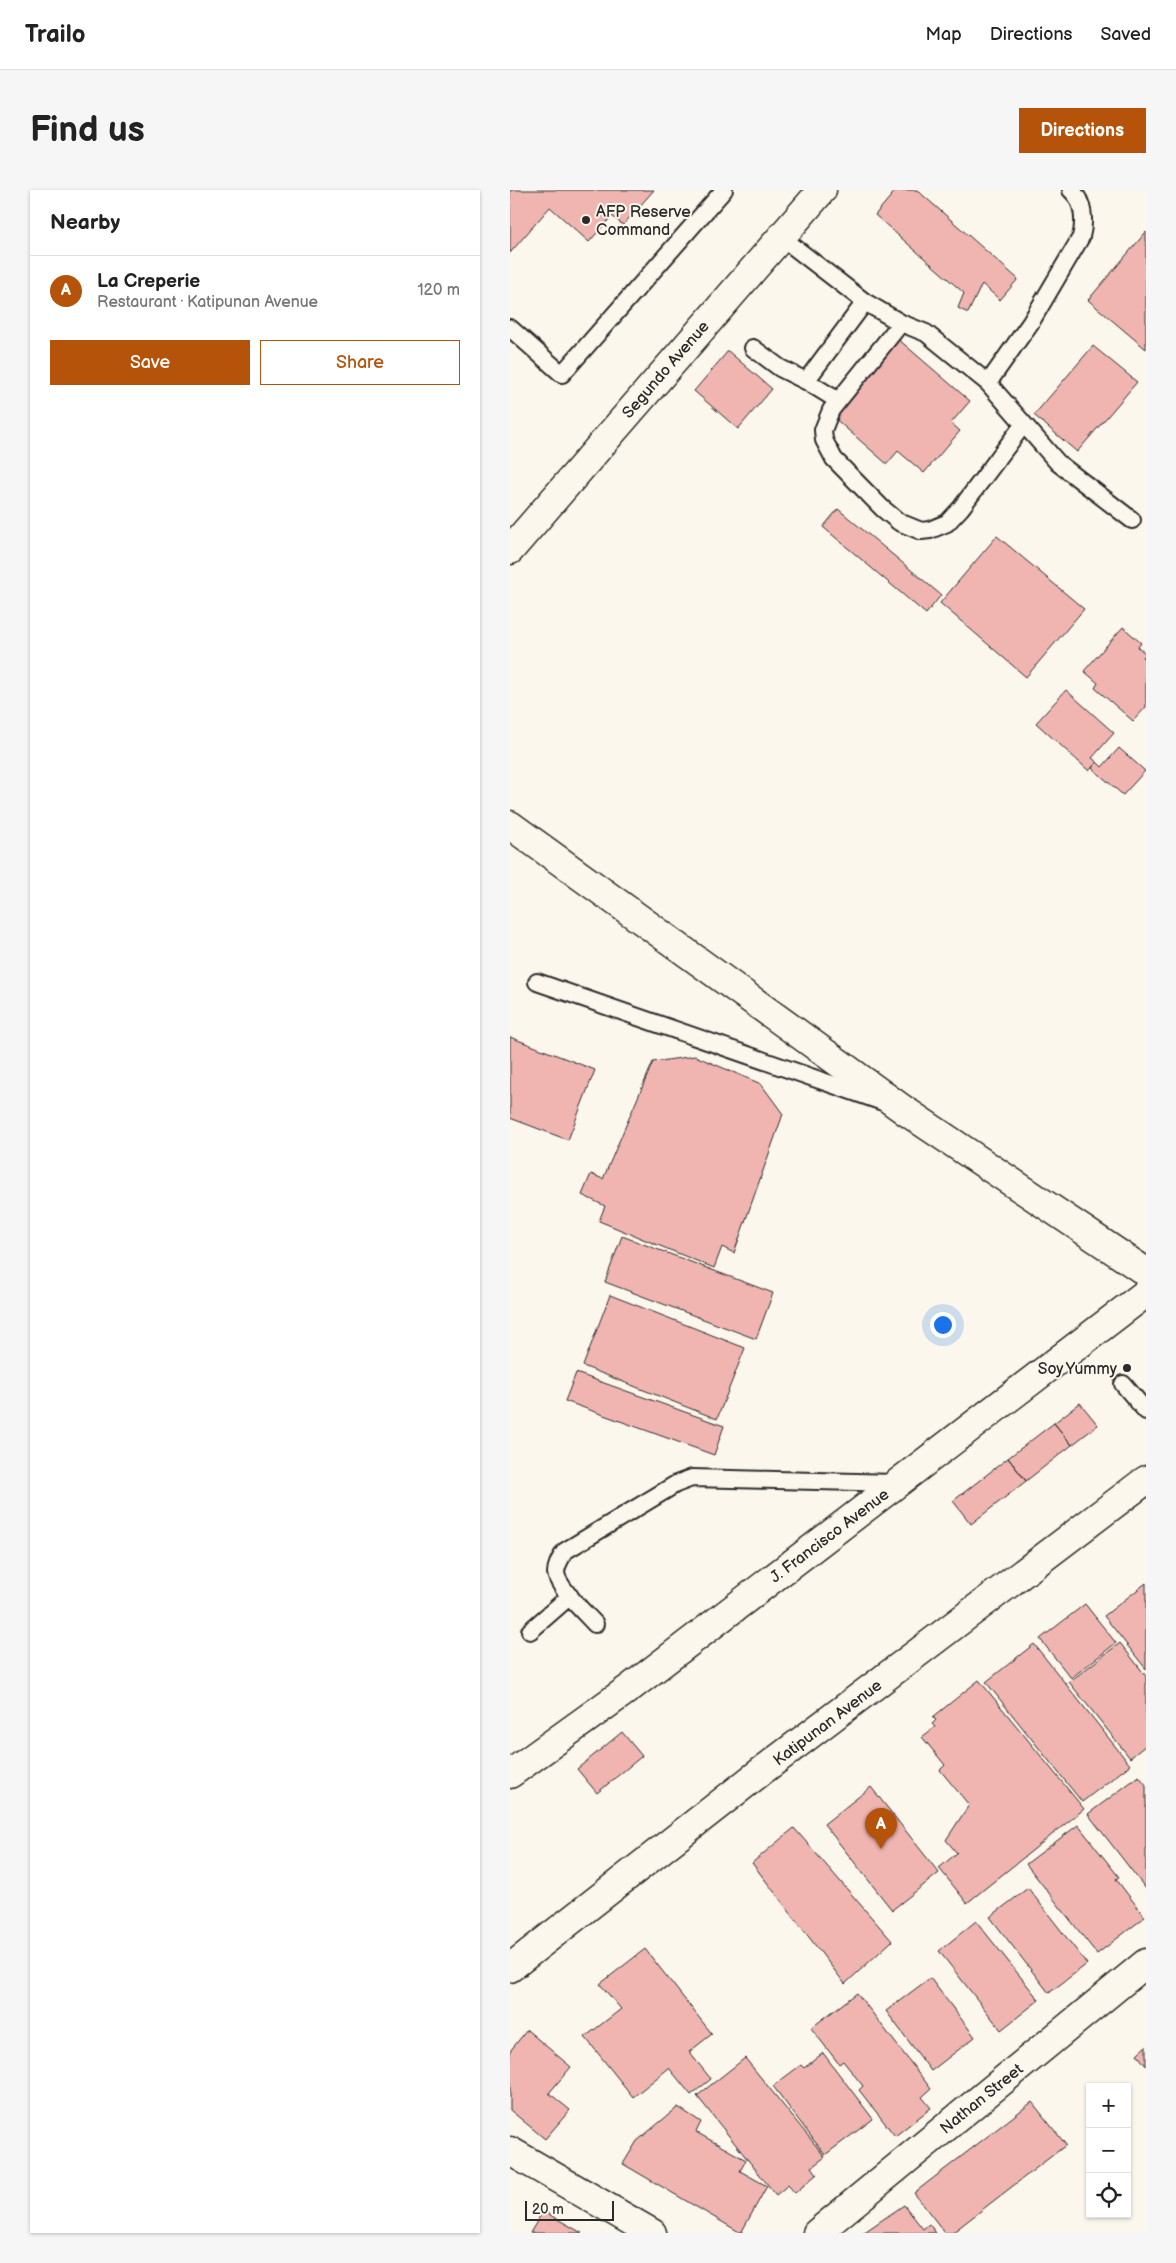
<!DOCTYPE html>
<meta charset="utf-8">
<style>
:root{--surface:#fff;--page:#f6f6f6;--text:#222;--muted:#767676;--line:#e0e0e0;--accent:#b45309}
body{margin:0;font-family:"Balsamiq Sans",sans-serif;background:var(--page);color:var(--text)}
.controls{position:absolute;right:15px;bottom:15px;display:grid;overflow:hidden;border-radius:0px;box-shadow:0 1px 4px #0004}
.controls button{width:45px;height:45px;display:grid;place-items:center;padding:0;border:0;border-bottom:1px solid var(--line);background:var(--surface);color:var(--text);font:25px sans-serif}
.scale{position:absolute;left:15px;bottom:12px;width:89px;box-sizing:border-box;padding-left:5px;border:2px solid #2b2b2b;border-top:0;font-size:14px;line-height:18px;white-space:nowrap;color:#2b2b2b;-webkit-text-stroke:4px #fbf7ec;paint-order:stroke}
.you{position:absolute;left:432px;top:1134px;width:18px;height:18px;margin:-12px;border:4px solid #fff;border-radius:50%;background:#1a73e8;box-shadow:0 0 0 8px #1a73e833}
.badge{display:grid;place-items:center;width:32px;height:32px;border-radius:50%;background:var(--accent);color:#fff;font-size:16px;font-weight:700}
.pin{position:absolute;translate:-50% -41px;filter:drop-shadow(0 1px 2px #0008)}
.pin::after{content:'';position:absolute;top:26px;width:18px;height:15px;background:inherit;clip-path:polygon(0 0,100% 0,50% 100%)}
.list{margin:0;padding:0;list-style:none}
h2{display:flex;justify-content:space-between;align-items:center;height:65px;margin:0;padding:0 20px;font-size:21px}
h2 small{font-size:16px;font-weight:400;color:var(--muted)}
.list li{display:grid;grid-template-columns:32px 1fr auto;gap:15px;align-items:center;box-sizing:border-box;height:70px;padding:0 20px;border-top:1px solid var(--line)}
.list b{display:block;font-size:19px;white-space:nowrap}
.list p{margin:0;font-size:16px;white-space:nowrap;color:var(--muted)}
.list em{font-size:16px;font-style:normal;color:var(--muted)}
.actions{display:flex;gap:10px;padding:15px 20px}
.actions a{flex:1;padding:11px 0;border:1px solid var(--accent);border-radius:0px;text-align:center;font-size:18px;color:var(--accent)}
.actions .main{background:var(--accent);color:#fff}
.icon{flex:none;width:28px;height:28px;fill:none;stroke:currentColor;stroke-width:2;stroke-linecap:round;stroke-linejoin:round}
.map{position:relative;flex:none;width:636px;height:2043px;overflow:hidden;border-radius:0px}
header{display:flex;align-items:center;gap:30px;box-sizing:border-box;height:70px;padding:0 25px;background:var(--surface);border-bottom:1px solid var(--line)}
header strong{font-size:24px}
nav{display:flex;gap:28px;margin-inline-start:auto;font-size:18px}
.intro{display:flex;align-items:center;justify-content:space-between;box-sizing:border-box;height:120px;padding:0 30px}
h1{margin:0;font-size:35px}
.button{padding:12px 22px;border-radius:0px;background:var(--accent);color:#fff;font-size:18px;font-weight:700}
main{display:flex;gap:30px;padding:0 30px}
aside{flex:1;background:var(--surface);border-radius:0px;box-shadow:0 1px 4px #0004}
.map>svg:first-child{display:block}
.building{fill:#f0b5b1;stroke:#2b2b2b}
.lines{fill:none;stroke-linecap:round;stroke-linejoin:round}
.lane-casing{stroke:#2b2b2b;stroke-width:20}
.street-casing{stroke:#2b2b2b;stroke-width:31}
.secondary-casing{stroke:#2b2b2b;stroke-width:31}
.lane{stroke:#fbf7ec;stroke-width:16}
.street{stroke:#fbf7ec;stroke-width:28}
.secondary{stroke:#fbf7ec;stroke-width:28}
.poi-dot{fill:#2b2b2b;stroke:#fbf7ec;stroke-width:2}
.labels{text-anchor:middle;stroke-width:4;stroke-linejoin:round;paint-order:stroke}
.poi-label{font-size:16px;fill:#2b2b2b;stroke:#fbf7ec;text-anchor:start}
.street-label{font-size:16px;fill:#2b2b2b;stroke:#fbf7ec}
</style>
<header>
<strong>Trailo</strong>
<nav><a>Map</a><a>Directions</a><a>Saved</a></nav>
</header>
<div class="intro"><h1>Find us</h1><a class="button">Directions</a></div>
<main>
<aside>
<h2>Nearby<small></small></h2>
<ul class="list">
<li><span class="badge">A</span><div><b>La Creperie</b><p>Restaurant · Katipunan Avenue</p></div><em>120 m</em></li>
</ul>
<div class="actions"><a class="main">Save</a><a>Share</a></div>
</aside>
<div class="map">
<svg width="636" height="2043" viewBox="0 0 636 2043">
<rect width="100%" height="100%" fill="#fbf7ec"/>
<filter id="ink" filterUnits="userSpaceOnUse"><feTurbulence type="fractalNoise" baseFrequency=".02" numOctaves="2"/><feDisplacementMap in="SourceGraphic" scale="10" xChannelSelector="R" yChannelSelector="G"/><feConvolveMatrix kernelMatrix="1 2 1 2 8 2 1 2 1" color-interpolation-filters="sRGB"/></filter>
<g filter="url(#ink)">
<!-- building -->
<path class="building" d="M0,0H144L113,35L102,26L79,52L40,17L0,63Z
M386,0H407L508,89L490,110L472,94L458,123L448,118L454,103L365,25Z
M636,42V159L578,110Z
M388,149L460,211L441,233L450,241L414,283L388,261L377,274L322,226Z
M583,156L627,192L567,262L524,225Z
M218,161L262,199L228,239L184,201Z
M328,319L431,405L416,424L313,337Z
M487,346L574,419L516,487L430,413Z
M613,437L631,453L628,457L636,464L633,467L636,469V517L623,531L585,498L588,493L574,481Z
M556,500L604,543L582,568L587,572L579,581L526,533Z
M609,558L635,581L613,605L582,578L587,572L592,577Z
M0,847L85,880L58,950L0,928Z
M185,866L251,894L273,924L224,1063L212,1057L204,1078L89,1031L95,1016L72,1005L81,984L93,989L143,872Z
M112,1046L263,1103L246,1149L95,1092Z
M100,1105L235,1158L207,1229L73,1176Z
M66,1183L214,1236L204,1265L55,1211Z
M570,1213L588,1235L562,1255L544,1233Z
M544,1233L562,1255L516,1291L498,1268Z
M498,1268L516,1291L461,1334L443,1311Z
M636,1393V1479L594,1426Z
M575,1414L606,1453L561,1488L530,1449Z
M610,1453L636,1486V1555L620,1568L559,1492Z
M524,1454L620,1575L572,1612L476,1492Z
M469,1490L574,1619L457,1713L429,1678L447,1663L436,1650L459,1615L430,1580L435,1575L412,1547L425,1537L422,1534L426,1530L423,1527Z
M112,1542L132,1566L87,1603L67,1579Z
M629,1586L636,1595V1699L578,1624Z
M361,1597L429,1683L382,1720L314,1634Z
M568,1635L609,1687L606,1689L635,1727L587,1764L516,1674Z
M284,1638L382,1751L335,1794L242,1673Z
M518,1698L577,1774L539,1803L480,1727Z
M466,1731L529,1810L491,1840L429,1761Z
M135,1759L202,1844L179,1862L201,1889L181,1905L159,1878L123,1907L75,1847L111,1819L90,1794Z
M420,1788L465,1847L421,1881L376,1821Z
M347,1803L421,1899L412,1907L421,1918L385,1946L349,1900L353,1896L333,1871L329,1874L301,1838Z
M17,1840L61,1877L39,1903L60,1920L35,1949L0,1920V1861Z
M636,1856V1876L627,1864Z
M313,1863L363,1929L315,1965L263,1896L291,1875L294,1878Z
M235,1868L315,1967L302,1977L307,1984L285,2003L278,1995L266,2005L187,1906Z
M522,1912L556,1955L442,2043H435L404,2003Z
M168,1917L191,1932L186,1942L236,1970L230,1981L257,1996L231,2043L113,1974L127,1951Z
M394,2015L413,2039L419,2034L426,2043H353Z
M33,2021L72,2043H20Z"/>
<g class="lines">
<!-- lane casing -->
<g class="lane-casing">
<path id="lane" d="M271,47L355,112L391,133L416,143L478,193L548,273L622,330
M391,133L321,220L313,240L314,250L324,269L372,318L389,332L411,341L420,340L437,333L451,318L513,235
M0,138L52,184L214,0
M243,158L270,178L296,191
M478,193L521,132L571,47C575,32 574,11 561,0
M327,210L296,191L355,112
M27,792L370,911
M613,1194L636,1221
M85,1434C75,1423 48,1398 46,1383C46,1375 51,1368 55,1361L166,1294L182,1288L387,1293
M20,1441L60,1406"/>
</g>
<!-- street casing -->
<g class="street-casing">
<path id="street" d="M0,360L312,0
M0,635L394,920L636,1082
M0,1584L121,1497L636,1103
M0,1961L142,2043
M307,2043L636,1773"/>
</g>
<!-- secondary casing -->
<g class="secondary-casing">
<path id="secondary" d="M0,1778L253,1580L636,1290"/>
</g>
<!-- lane -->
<use href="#lane" class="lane"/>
<!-- street -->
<use href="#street" class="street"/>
<!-- secondary -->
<use href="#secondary" class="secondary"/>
</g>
</g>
<!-- markers -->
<g class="poi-dot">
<circle cx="76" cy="30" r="5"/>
<circle cx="617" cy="1178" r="5"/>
</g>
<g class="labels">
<!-- poi labels -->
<g class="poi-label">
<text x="86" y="27">AFP Reserve<tspan x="86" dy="18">Command</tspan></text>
<text x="607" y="1184" text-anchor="end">Soy Yummy</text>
</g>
<!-- street labels -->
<g class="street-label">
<text transform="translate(155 179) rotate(-49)" y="6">Segundo Avenue</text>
<text transform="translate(319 1345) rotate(-37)" y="6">J. Francisco Avenue</text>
<text transform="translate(317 1532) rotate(-37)" y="6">Katipunan Avenue</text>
<text transform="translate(471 1908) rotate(-39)" y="6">Nathan Street</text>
</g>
</g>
</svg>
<div class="controls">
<button>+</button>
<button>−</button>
<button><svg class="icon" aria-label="locate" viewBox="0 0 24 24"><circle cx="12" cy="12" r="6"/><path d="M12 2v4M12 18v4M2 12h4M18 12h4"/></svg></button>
</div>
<div class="scale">20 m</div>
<div class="you"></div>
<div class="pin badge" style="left:371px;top:1659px">A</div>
</div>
</main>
